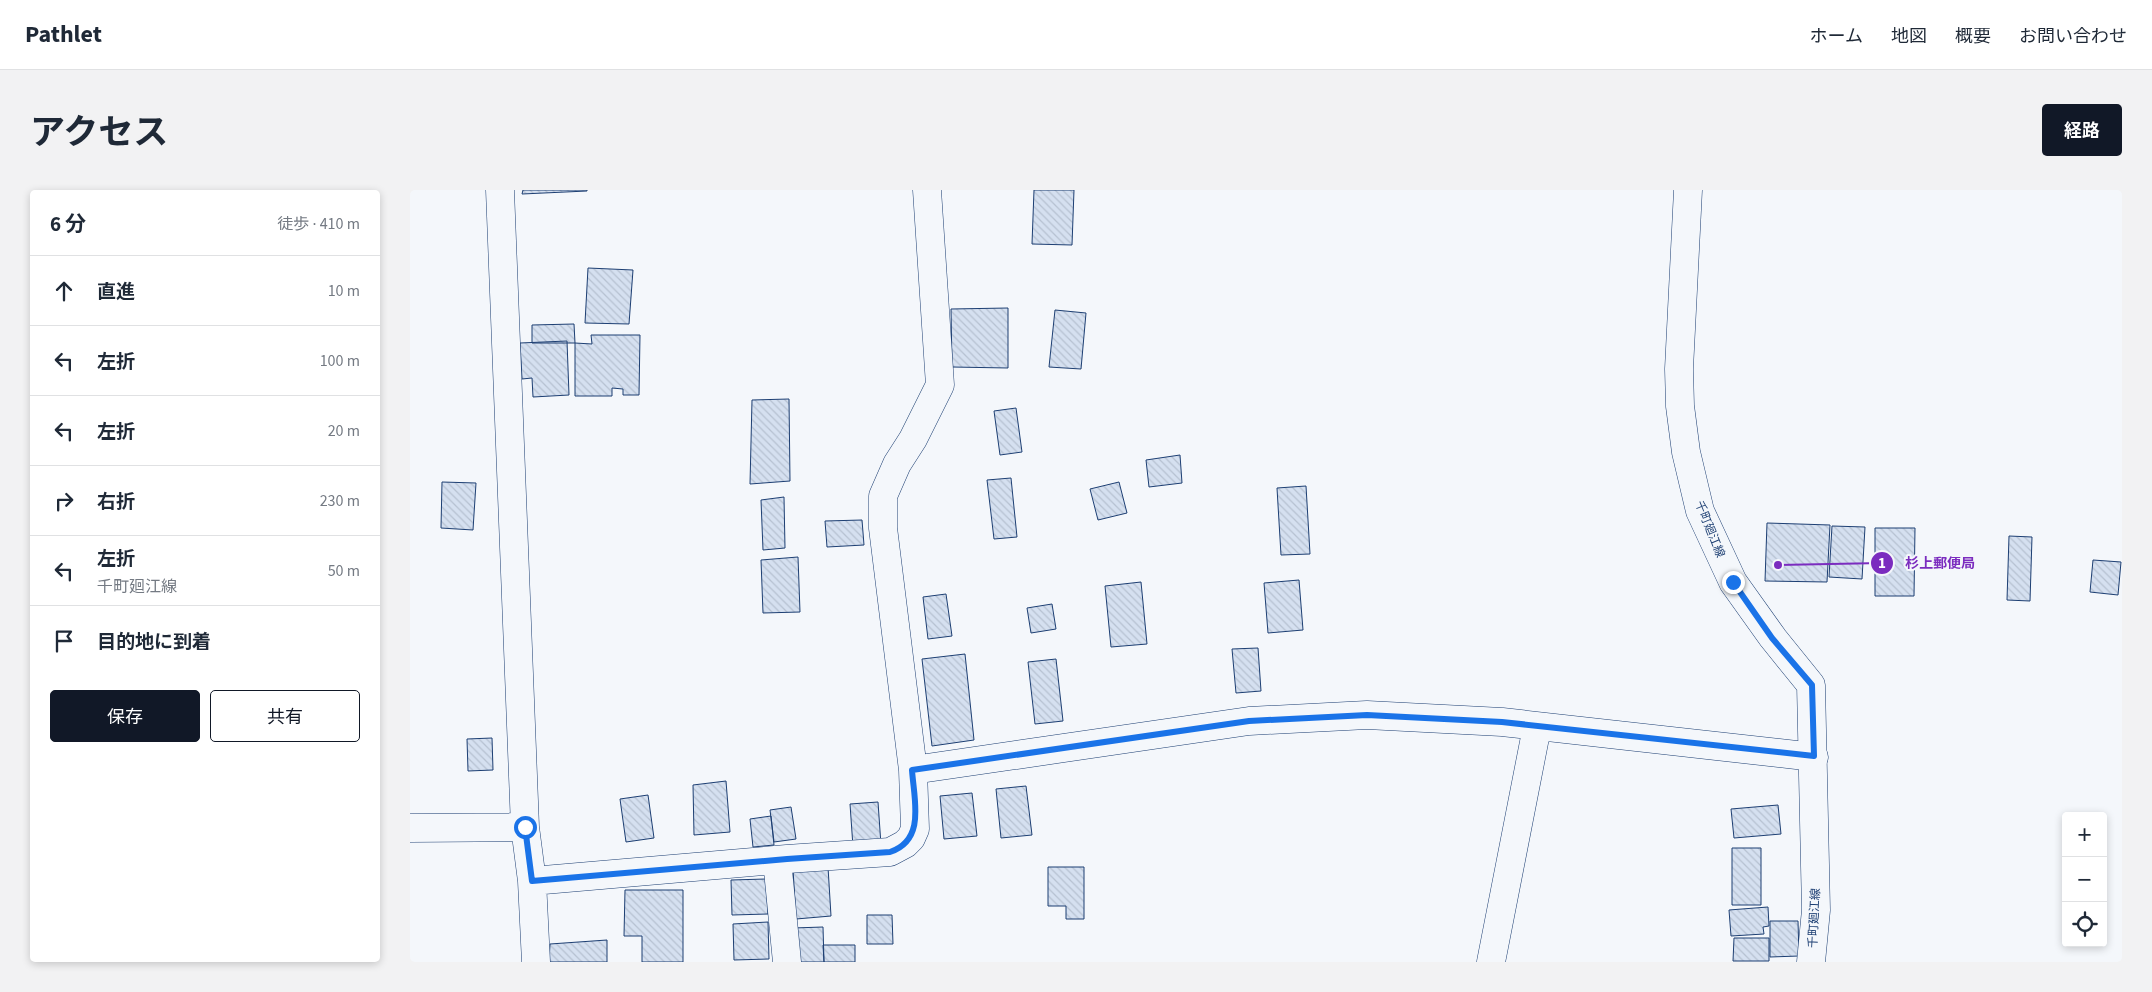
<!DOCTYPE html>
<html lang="ja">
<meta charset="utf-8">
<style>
:root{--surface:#fff;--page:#f2f2f3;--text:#1f2937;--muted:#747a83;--line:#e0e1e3;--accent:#111827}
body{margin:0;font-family:"Source Sans 3","Noto Sans JP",sans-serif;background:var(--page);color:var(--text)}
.controls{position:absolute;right:15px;bottom:15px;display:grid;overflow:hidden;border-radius:5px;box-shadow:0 2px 8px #0003}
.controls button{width:45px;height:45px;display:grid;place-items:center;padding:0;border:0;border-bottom:1px solid var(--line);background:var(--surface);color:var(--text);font:25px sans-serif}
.stop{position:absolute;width:15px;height:15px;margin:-11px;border:4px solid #1a73e8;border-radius:50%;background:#fff}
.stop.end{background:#1a73e8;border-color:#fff;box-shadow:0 1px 5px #0008}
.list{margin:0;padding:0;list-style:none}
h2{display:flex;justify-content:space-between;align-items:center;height:65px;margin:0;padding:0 20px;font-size:21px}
h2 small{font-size:16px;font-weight:400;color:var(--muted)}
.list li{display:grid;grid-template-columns:32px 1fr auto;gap:15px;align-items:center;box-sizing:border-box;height:70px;padding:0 20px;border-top:1px solid var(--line)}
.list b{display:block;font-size:19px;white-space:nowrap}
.list p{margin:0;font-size:16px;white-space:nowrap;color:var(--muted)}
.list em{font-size:16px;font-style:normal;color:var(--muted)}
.actions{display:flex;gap:10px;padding:15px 20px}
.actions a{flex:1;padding:11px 0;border:1px solid var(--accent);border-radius:5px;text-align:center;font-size:18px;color:var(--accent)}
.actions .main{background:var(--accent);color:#fff}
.icon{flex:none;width:28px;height:28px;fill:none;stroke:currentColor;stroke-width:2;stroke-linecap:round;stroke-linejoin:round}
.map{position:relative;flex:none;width:1712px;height:772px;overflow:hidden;border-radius:5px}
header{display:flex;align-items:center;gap:30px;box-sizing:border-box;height:70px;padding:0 25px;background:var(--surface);border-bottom:1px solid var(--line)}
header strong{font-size:24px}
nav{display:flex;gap:28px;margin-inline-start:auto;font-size:18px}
.intro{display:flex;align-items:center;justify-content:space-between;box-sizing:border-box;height:120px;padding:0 30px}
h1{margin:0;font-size:35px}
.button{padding:12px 22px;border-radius:5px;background:var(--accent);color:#fff;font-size:18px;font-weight:700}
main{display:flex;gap:30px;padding:0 30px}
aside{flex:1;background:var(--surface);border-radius:5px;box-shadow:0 2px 8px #0003}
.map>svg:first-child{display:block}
.building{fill:url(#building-back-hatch);stroke:#1d3f73}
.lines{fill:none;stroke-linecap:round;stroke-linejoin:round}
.minor-casing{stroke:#1d3f73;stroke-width:29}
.major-casing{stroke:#1d3f73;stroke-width:29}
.minor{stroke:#f4f7fb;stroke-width:28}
.major{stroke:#f4f7fb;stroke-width:28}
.route{stroke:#1a73e8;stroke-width:6}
.labels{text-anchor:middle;stroke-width:4;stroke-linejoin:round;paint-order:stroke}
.street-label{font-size:12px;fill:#1d3f73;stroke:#f4f7fb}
.leader{fill:none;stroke:#7b2cbf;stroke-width:2}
.callout-dot{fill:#7b2cbf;stroke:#f4f7fb;stroke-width:2}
.mark-label{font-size:15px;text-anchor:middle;font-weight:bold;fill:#fff}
.callout-label{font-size:14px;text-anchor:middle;font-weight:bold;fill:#7b2cbf;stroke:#f4f7fb;stroke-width:4;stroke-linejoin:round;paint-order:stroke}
</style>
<header>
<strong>Pathlet</strong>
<nav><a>ホーム</a><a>地図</a><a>概要</a><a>お問い合わせ</a></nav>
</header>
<div class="intro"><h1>アクセス</h1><a class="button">経路</a></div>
<main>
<aside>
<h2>6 分<small>徒歩 · 410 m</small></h2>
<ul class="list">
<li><svg class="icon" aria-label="ahead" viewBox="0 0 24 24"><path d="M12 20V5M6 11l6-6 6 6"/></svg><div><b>直進</b></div><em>10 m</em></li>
<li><svg class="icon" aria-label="left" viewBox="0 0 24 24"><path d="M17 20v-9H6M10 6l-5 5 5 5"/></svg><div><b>左折</b></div><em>100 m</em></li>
<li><svg class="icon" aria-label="left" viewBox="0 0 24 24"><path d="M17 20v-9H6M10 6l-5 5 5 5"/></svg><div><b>左折</b></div><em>20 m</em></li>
<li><svg class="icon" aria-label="right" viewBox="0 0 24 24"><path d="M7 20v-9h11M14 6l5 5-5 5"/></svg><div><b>右折</b></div><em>230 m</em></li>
<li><svg class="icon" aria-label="left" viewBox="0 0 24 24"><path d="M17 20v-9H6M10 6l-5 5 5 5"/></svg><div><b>左折</b><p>千町廻江線</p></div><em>50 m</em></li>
<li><svg class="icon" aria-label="arrive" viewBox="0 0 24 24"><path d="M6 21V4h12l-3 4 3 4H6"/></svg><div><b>目的地に到着</b></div></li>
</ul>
<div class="actions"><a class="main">保存</a><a>共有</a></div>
</aside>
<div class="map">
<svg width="1712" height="772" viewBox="0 0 1712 772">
<defs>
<pattern id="building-back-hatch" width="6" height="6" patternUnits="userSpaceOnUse" patternTransform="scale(1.25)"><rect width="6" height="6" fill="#d5e0f0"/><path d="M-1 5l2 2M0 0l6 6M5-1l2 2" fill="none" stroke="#b6c1d1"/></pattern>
</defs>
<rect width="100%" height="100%" fill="#f4f7fb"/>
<!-- building -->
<path class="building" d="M113,0H177V1L112,4Z
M624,0H664L662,55L622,54Z
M178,78L223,80L219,134L175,133Z
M598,118V178L542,177L541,119Z
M645,120L676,123L671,179L639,177Z
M164,134L165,153H122V135Z
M181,145H230L229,205H213V199L202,198V206H165V153L182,154Z
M157,151L159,205L123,207L122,188L112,189L110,153Z
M379,209L380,291L340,294L342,210Z
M606,218L612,262L590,265L584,221Z
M770,265L772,293L739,297L736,270Z
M601,288L607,347L584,349L577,290Z
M32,292L66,293L63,340L31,338Z
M709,292L717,323L688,330L680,299Z
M896,296L900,364L871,365L867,298Z
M374,307L375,358L353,360L351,310Z
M452,330L454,355L417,357L415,331Z
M1357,333L1420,335L1417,392L1355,391Z
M1422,336L1455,337L1452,389L1419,387Z
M1465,338H1505L1504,406H1465Z
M1599,346L1622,347L1620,411L1597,410Z
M388,367L390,422L353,423L351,370Z
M1683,370L1711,372L1708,405L1680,402Z
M889,390L893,440L858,443L854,393Z
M731,392L737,454L701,457L695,396Z
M536,404L542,446L518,449L513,407Z
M642,414L646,439L621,443L617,418Z
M848,458L851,501L826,503L822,459Z
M555,464L564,550L522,556L512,469Z
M646,469L653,531L625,534L618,472Z
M82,548L83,580L58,581L57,549Z
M316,591L320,642L284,645L283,595Z
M616,596L622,645L591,648L586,599Z
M562,603L567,646L534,649L530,606Z
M238,605L244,648L216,652L210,609Z
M468,612L471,655L443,657L440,614Z
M1368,615L1371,644L1324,648L1321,619Z
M381,617L386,649L364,652L360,620Z
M361,626L364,655L343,657L340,629Z
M1322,658H1351V715H1322Z
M418,677L421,726L386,729L383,679Z
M638,677H674V729H656V716H638Z
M356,689L358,724L322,725L321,690Z
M215,700H273V772H232V746H214Z
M1358,717L1359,736L1353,737L1354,744L1321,746L1319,720Z
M457,725H482L483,754H457Z
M1360,731H1388L1389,766L1360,767Z
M358,732L359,769L324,770L323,734Z
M413,737L414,772H385L383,738Z
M1324,748H1359V771H1323Z
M197,750V772H139L140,754Z
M413,755H445V772H414Z"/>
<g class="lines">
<!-- minor casing -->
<g class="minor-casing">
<path id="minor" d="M90,0L115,637L122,691L126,772
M503,580L839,531L957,525L1092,532L1404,567
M0,638L115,637
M367,670L377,772
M122,691L377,669L480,662L495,654L501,648L505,639L503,580L473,338V306L487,274L503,249L530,195L517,0
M1081,772L1127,537"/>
</g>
<!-- major casing -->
<g class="major-casing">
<path id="major" d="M1278,0L1269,179L1270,216L1276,262L1290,321L1323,392L1363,448L1401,495L1406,720L1401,772"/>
</g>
<!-- minor -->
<use href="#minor" class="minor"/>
<!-- major -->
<use href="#major" class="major"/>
</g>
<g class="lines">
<!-- route -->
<path class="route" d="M115,637L122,691L377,669L480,662C516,650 504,610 502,580L839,531L957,525L1092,532L1404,566L1402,495L1362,448L1323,392"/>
</g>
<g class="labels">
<!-- street labels -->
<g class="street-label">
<text transform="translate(1300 339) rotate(68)" y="4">千町廻江線</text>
<text transform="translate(1404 728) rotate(-87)" y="4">千町廻江線</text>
</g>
</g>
<!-- callouts -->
<path class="leader" d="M1368 375L1472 373"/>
<g class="callout-dot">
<circle cx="1368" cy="375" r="5"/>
<circle cx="1472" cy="373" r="12"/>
</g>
<g class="mark-label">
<text x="1472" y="378">1</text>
</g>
<g class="callout-label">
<text x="1530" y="378">杉上郵便局</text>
</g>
</svg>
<div class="controls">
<button>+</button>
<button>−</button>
<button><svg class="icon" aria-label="locate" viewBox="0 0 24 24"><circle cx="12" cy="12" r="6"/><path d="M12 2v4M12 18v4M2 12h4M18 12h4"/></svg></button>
</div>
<div class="stop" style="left:115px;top:637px"></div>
<div class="stop end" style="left:1323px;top:392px"></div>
</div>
</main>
